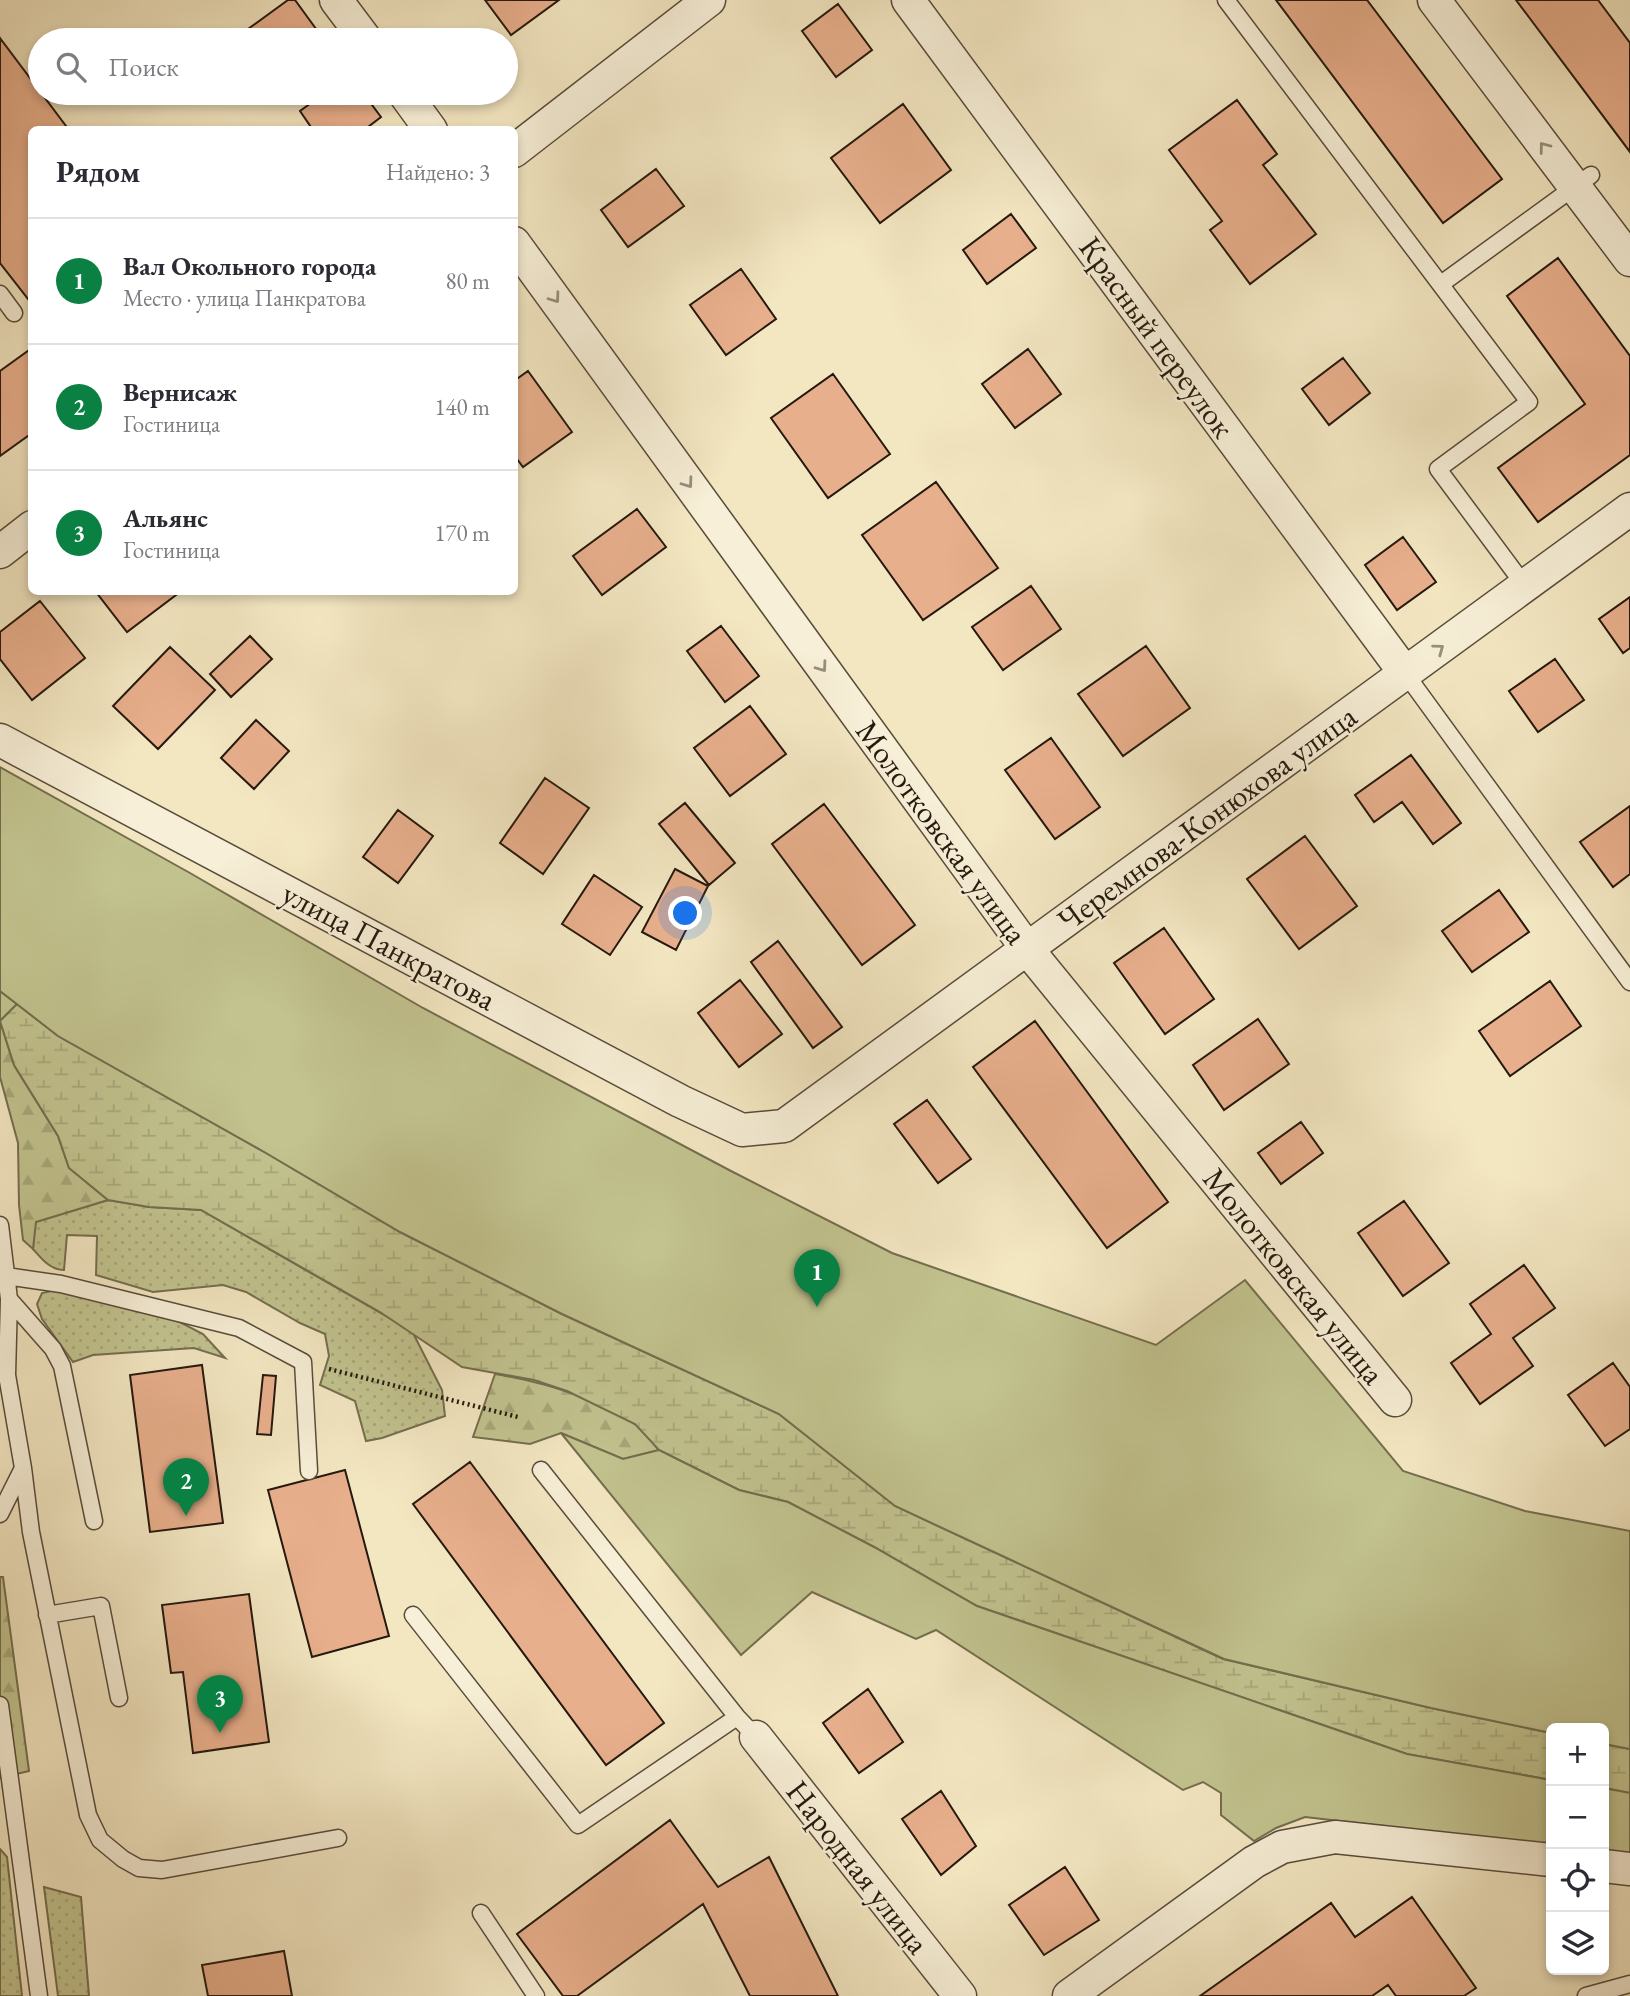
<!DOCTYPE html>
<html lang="ru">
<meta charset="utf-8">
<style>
:root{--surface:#fff;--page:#f2f2f3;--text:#2b2b33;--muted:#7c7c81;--line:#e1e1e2;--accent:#0b8043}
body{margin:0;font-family:"EB Garamond",serif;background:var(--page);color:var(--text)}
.controls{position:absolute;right:21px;bottom:21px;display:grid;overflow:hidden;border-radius:10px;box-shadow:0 4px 10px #0003}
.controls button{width:63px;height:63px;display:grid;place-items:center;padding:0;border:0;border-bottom:2px solid var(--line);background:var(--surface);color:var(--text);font:35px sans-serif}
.you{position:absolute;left:686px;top:914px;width:24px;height:24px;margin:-18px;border:5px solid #fff;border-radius:50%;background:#1a73e8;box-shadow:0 0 0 10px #1a73e833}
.badge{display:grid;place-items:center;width:46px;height:46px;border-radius:50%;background:var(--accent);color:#fff;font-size:23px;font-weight:700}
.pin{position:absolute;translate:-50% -58px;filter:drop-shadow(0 2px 4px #0008)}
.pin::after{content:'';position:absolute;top:37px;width:24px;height:21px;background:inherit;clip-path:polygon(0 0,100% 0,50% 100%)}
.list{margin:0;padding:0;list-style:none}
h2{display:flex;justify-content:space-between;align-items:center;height:91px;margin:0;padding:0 28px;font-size:30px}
h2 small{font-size:23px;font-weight:400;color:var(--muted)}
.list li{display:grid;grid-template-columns:46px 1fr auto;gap:21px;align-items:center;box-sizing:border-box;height:126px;padding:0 28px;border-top:2px solid var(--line)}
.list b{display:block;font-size:26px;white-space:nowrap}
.list p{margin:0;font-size:23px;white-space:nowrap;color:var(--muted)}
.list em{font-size:23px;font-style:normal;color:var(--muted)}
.icon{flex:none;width:38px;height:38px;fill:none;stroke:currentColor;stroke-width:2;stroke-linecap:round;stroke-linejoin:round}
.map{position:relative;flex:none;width:1630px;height:1996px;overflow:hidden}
.search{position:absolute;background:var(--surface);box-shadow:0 4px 10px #0003;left:28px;top:28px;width:490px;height:77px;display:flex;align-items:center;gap:18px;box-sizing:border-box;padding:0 24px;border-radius:38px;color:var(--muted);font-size:26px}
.panel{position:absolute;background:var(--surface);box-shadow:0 4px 10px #0003;left:28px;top:126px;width:490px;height:469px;border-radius:10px}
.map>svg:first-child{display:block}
.grass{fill:url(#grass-dots);stroke:#746e4e;stroke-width:2}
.forest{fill:url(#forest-firs);stroke:#746e4e;stroke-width:2}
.wetland{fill:url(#wetland-marsh);stroke:#746e4e;stroke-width:2}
.green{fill:#c2c38f;stroke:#746e4e;stroke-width:2}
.building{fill:#e8af8c;stroke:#25180e;stroke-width:2}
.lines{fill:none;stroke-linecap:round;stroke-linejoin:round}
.lane-casing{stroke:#584c3b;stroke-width:19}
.street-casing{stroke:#584c3b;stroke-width:35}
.path{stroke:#25180e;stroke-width:4.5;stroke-dasharray:2 3.5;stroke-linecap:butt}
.lane{stroke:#f7efd7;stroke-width:16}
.street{stroke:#f7efd7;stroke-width:32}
.oneway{stroke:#988e7d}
.labels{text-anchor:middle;stroke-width:5;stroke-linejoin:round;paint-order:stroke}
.street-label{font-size:32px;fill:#25180e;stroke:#f7efd7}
</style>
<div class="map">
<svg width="1630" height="1996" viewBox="0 0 1630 1996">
<defs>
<pattern id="grass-dots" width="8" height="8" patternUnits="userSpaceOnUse" patternTransform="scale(1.75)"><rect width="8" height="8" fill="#c2c38f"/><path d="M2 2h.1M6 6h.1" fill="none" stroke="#a7a77a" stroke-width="1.8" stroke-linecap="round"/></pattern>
<pattern id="forest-firs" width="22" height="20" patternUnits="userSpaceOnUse" patternTransform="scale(1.75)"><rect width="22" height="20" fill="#c2c38f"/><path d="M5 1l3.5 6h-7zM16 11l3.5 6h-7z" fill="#a7a77a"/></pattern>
<pattern id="wetland-marsh" width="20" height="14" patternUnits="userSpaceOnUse" patternTransform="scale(1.75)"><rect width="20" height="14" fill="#c2c38f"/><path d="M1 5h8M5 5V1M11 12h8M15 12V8" fill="none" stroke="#a7a77a"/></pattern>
</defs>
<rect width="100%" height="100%" fill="#f3e7c2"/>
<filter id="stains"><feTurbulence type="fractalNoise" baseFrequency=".00286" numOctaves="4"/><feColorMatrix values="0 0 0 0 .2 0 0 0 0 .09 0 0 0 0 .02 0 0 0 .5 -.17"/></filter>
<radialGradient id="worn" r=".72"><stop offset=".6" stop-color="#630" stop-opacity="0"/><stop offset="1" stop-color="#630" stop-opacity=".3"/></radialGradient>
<!-- grass -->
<path class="grass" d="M108,1200L149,1207L201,1210L412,1331L442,1390L445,1416L382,1438L366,1441L355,1401L320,1385L329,1356L325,1334L300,1323L246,1292L223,1285L153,1292L96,1275L97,1236L67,1235L64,1270C50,1270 41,1258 33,1249L35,1222Z
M56,1290L170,1317L203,1334L225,1358L194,1348L93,1355L73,1362L42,1319L37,1304L42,1293Z
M0,1849L7,1857L22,1996H0Z
M44,1887L81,1897L89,1996H58Z"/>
<!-- forest -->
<path class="forest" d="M0,991L17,1004L0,1021L14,1065L58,1136L69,1168L108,1200L36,1222L33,1249L23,1240L19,1205L18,1143L0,1077Z
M495,1374C543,1382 591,1396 633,1423C643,1429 651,1442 659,1450L623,1459L561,1433L530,1444L473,1437Z
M0,1577H3L29,1771L0,1778Z"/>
<!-- wetland -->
<path class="wetland" d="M17,1004L58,1036L266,1153L400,1232L562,1314L779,1414L895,1506L1223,1659L1431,1708L1551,1733V1780L1407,1754L977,1606L874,1547L788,1502L739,1490L659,1450L635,1424L567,1391L534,1380L462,1367L380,1312L201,1210L149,1207L108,1200L69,1168L58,1136L14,1065L0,1021Z
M1604,1744L1630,1749V1793L1604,1788Z"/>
<!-- green -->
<path class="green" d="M0,767L190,873L423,1008L731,1171L892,1253L1156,1345L1245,1280L1403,1471L1525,1511L1630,1531V1749L1604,1744V1728H1551V1733L1431,1708L1224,1659L895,1506L779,1414L562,1314L400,1232L266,1153L58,1036L0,991Z
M561,1433L623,1459L659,1450L739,1490L788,1502L874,1547L977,1606L1407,1754L1551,1780V1845L1305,1817L1276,1828L1254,1841L1221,1815V1793L1203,1782L1183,1790L936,1630L916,1639L812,1592L741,1655Z
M1604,1788L1630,1793V1855L1604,1851Z"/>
<!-- building -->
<path class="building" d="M288,0H295L319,33L309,40H256L248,29Z
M485,0H559L511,35Z
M1276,0H1367L1502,179L1443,223Z
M1516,0H1598L1630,43V152Z
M838,4L872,50L836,77L802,31Z
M0,38L69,130H32V304L0,263Z
M325,93H363L381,117L364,130H313L300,111Z
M1237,100L1277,154L1263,165L1316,234L1250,284L1210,230L1222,221L1169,150Z
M903,104L951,170L880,223L831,158Z
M656,169L684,206L628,247L601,210Z
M1011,214L1036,248L987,284L963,250Z
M1558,258L1630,356V455L1538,522L1498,468L1585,404L1507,296Z
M741,269L776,319L726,355L690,305Z
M32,348V433L0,456V371Z
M1028,349L1061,394L1015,428L982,384Z
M1343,358L1370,393L1329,425L1302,389Z
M528,371L572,432L523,467L514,455V381Z
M833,374L890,454L828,498L771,418Z
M936,482L998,568L923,620L862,535Z
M637,509L666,547L602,595L573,556Z
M1403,537L1436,582L1397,610L1365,565Z
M1031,586L1061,629L1003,670L972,627Z
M96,592H180L127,632Z
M1630,597V648L1623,653L1599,619Z
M40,601L85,658L32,700L0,659V632Z
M721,626L759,676L725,702L687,651Z
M250,636L272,659L231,697L210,674Z
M1146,646L1190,708L1123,756L1078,694Z
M170,647L215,690L158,749L113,706Z
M1555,659L1584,700L1538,732L1509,691Z
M750,706L786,754L730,796L694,748Z
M256,720L289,751L254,789L221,758Z
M1051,738L1100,807L1055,839L1005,770Z
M1411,755L1461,823L1433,844L1402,802L1374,822L1355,795Z
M545,778L589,808L543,874L500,843Z
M685,803L735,863L709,885L659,824Z
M824,804L915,925L862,965L772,844Z
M1630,806V874L1613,887L1580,842Z
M398,810L433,836L398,883L363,857Z
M1305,836L1357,906L1299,949L1247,879Z
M675,869L708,886L676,950L642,932Z
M594,875L642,907L610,955L562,924Z
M1499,890L1529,932L1472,972L1442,931Z
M1164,928L1214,999L1165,1034L1114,963Z
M778,941L842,1027L813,1048L751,962Z
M740,980L782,1034L739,1067L698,1013Z
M1550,981L1581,1026L1510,1076L1479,1031Z
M1258,1019L1289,1064L1224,1110L1193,1065Z
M1035,1021L1168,1202L1107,1248L973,1067Z
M927,1100L971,1159L938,1183L894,1124Z
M1301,1122L1323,1153L1281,1184L1258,1153Z
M1404,1201L1449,1263L1403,1296L1358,1233Z
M1524,1265L1555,1308L1513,1338L1533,1366L1480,1404L1451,1363L1491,1334L1470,1304Z
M1613,1363L1630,1387V1429L1605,1446L1568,1395Z
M202,1365L223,1523L150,1532L130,1375Z
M263,1375L276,1376L271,1435L257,1434Z
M470,1462L664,1723L606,1765L413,1504Z
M345,1470L389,1636L312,1657L268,1490Z
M249,1594L269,1742L193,1753L183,1672L171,1673L162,1605Z
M868,1689L903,1742L859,1773L823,1723Z
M941,1791L976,1846L941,1875L902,1819Z
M670,1820L718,1887L769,1857L838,1996H750L703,1904L577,1996H563L517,1934Z
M1065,1867L1099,1920L1044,1955L1009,1905Z
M1412,1897L1476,1988L1464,1996H1396L1388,1985L1372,1996H1200L1331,1903L1355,1937Z
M284,1951L292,1996H208L202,1965Z"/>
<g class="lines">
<!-- lane casing -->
<g class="lane-casing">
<path id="lane" d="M1226,0L1529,402L1438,469L1525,586
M1441,284L1591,175
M0,294L14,313
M1405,673L1630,982
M0,1225L9,1299L7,1375L23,1468L0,1514
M6,1276L61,1284L239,1328L303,1362L309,1471
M9,1299L53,1349L62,1366L94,1521
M23,1468L31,1532L88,1815L100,1840L123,1859L139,1868L162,1870L338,1838
M541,1470L737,1717
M47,1615L101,1606L119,1698
M413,1615L578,1825L737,1717L756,1737
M0,1705L39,1996
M481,1913L536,1996
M1586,1996L1630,1984"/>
</g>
<!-- street casing -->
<g class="street-casing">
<path id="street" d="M336,0L366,40
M908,0L1405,673
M1434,0L1630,260
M404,93L431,130
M514,151L709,0
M514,243L1028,950L1395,1400
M0,552L32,527
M0,740L680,1101L742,1130L784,1126L1630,509
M756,1737L960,1996
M1604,1866L1630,1869
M1069,1996L1254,1862L1282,1847L1335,1837L1551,1860"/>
</g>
<!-- path -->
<path class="path" d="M329,1369L518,1417"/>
<!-- lane -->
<use href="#lane" class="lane"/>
<!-- street -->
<use href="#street" class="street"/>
</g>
<!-- one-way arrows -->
<defs><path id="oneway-chevron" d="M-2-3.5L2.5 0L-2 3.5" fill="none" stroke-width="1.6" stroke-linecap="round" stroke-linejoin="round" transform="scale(1.75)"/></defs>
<g class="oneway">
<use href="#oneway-chevron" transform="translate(1544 147) rotate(-127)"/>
<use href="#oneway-chevron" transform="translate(555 298) rotate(54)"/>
<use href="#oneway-chevron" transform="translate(688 483) rotate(54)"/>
<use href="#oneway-chevron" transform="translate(1439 649) rotate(-36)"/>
<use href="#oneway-chevron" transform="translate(822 667) rotate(54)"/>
</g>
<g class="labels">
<!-- street labels -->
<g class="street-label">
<text transform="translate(1157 337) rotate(54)" y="11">Красный переулок</text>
<text transform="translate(1207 818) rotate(-36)" y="11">Черемнова-Конюхова улица</text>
<text transform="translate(942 832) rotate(54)" y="11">Молотковская улица</text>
<text transform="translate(389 946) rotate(28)" y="11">улица Панкратова</text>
<text transform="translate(1294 1276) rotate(51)" y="11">Молотковская улица</text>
<text transform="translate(858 1867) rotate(52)" y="11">Народная улица</text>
</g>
</g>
<rect width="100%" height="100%" filter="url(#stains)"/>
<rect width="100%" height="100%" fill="url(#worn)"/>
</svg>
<div class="controls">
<button>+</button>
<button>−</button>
<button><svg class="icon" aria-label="locate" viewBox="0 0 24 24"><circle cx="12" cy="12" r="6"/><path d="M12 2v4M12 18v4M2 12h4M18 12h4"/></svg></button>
<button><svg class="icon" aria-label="layers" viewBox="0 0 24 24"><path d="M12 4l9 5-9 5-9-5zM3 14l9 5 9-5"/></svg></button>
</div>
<div class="you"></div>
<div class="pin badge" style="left:817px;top:1307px">1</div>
<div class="pin badge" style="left:186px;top:1516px">2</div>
<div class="pin badge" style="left:220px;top:1733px">3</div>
<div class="search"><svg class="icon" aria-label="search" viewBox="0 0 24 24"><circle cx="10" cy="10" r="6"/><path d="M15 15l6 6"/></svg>Поиск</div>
<section class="panel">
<h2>Рядом<small>Найдено: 3</small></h2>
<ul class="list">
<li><span class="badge">1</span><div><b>Вал Окольного города</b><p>Место · улица Панкратова</p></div><em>80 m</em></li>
<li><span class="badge">2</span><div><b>Вернисаж</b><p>Гостиница</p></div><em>140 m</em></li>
<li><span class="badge">3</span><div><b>Альянс</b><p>Гостиница</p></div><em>170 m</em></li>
</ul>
</section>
</div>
